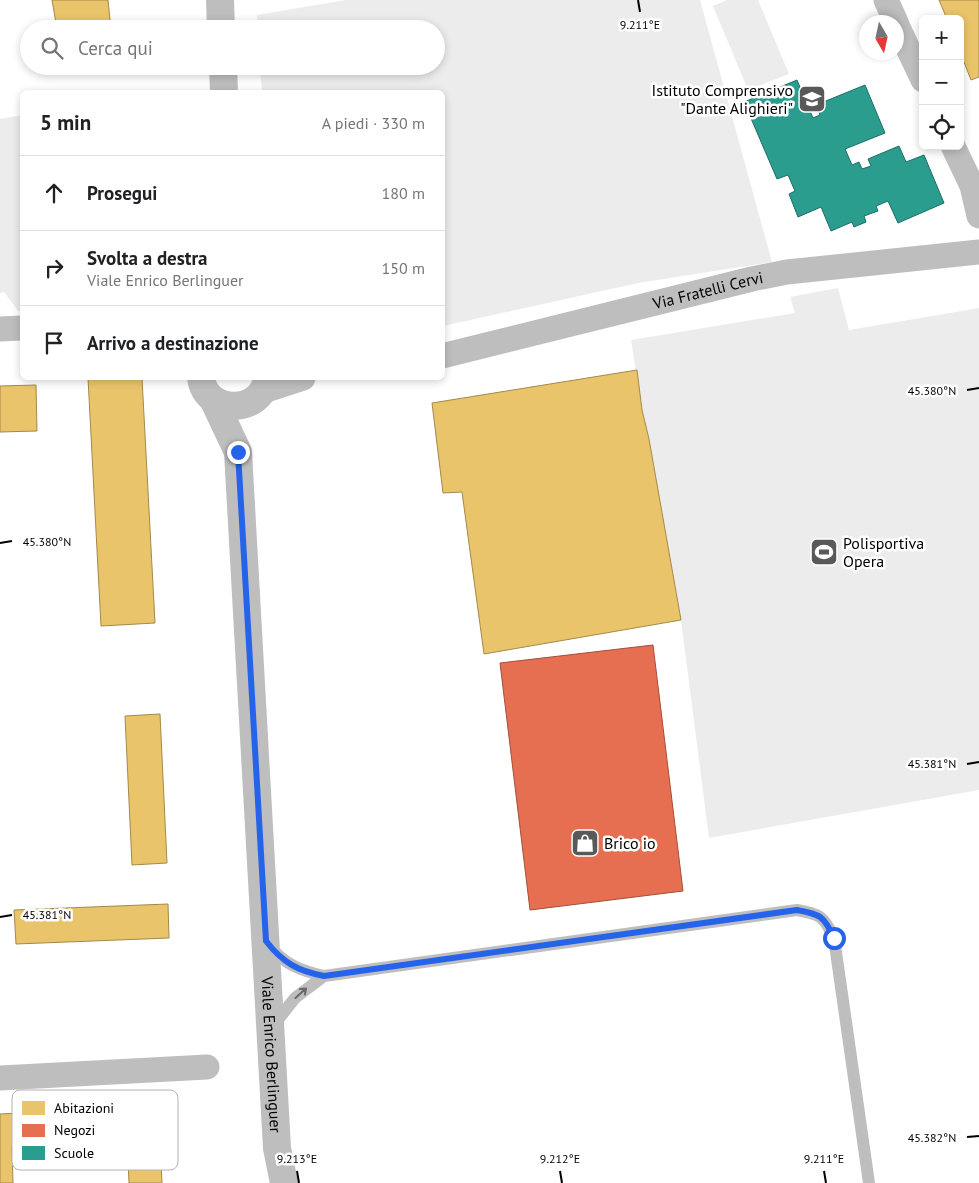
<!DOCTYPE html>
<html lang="it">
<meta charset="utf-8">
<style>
:root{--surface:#fff;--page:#f2f2f2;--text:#202124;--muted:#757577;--line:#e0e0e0}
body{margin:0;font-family:"PT Sans",sans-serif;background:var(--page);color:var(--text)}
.controls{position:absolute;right:15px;top:15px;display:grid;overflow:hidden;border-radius:8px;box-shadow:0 2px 8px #0003}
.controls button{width:45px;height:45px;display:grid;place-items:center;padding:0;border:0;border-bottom:1px solid var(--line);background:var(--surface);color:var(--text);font:25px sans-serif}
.compass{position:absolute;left:859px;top:15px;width:45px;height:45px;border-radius:50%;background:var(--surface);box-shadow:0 2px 8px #0003;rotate:171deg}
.stop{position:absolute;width:15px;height:15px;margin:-11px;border:4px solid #2563eb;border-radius:50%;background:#fff}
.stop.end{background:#2563eb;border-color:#fff;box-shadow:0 1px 5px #0008}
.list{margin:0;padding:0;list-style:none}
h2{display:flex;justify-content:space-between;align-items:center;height:65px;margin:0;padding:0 20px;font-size:21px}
h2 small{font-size:16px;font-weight:400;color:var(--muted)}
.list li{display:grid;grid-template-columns:32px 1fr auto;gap:15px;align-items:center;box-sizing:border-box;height:75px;padding:0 20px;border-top:1px solid var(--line)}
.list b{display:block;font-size:19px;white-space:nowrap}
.list p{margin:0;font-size:16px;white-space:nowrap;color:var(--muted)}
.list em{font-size:16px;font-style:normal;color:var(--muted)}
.icon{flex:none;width:28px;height:28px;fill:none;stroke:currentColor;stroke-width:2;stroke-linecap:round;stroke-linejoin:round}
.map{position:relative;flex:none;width:979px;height:1183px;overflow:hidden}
.search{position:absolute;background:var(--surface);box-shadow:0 2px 8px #0003;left:20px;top:20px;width:425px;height:55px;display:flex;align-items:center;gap:12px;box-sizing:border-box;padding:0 18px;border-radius:28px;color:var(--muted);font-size:19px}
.panel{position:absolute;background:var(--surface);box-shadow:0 2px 8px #0003;left:20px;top:90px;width:425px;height:290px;border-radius:8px}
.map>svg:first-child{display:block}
.green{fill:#ececec}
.homes{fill:#e9c46a;stroke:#a3894a}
.shops{fill:#e76f51;stroke:#a24e39}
.schools{fill:#2a9d8f;stroke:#1d6e64}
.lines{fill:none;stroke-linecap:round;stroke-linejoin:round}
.service{stroke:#bebebe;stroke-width:12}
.minor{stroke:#bebebe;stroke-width:25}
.tertiary{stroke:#bebebe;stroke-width:28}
.oneway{stroke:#686868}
.route{stroke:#2563eb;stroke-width:6}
.ticks{fill:none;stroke:#000;stroke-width:2}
.labels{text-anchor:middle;stroke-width:5;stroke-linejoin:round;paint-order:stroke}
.poi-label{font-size:16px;fill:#000;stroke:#fff;text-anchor:start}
.street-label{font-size:16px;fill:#000;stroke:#fff}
.key{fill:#fff;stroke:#b2b2b2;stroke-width:1}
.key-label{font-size:14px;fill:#000}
.ticks-label{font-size:12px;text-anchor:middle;fill:#000;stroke:#fff;stroke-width:5;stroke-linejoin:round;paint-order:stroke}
</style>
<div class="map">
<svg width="979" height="1183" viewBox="0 0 979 1183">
<rect width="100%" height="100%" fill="#fff"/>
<!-- green -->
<path class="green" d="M346,0H700L772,262L638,283L443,326L442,92H262L260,66H436V29H258L257,15Z
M727,0H758L789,74L748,90L713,6Z
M22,115V311H18L4,292L0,293V119Z
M838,288L849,330L979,308V790L709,838L681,620L649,439L642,410L631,340L795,313L790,297Z"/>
<!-- homes -->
<path class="homes" d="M52,0H108L111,29H57Z
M939,0H979V77L971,80L960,52V19H947Z
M637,370L642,410L649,439L681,620L484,654L462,492L443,493L432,403Z
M88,378H142L155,623L101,626Z
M36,385L37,431L0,432V386Z
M160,714L167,863L132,865L125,716Z
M168,904L169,938L16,944L14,910Z
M151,1106V1121H159L162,1183H129L127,1139L114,1140V1138L24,1142V1146H12L13,1183H0V1114Z"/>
<!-- shops -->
<path class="shops" d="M653,645L683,891L530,910L500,663Z"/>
<!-- schools -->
<path class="schools" d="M797,80L813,118L820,115L816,105L865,85L885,133L845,149L852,165L859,162L862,169L871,166L868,159L899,146L906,162L924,155L944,203L898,223L888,201L876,206L878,211L864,216L866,222L854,227L852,222L831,231L821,207L798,217L789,194L795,191L788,175L777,179L744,102Z"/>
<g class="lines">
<!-- service -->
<path class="service" d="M269,945C283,964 302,971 324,976L295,998L273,1026
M324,976L797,910C820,914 824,916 834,938L869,1183"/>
<!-- minor -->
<g class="minor">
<path d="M886,0L896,22"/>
<path d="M896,23L923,80"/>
<path d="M953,146L972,186L979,216"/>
<path d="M0,329L22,328"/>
<path id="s1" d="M442,356L752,279L787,272L979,252"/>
<path d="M263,391L303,378"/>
<path d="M0,1078L207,1067"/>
</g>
<!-- tertiary -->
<g class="tertiary">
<path d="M220,0L221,29"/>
<path d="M223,66L224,92"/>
<path d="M201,378C206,415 262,415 267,378"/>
<path id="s2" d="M214,401L238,452L277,1148L284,1183"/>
</g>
</g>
<!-- one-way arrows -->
<defs><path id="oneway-shaft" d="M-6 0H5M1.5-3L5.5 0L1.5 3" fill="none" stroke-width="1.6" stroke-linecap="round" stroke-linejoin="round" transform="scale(1.25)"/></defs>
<use class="oneway" href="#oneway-shaft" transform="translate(301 993) rotate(-42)"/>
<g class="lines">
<!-- route -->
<path class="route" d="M238,452L266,941C283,963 298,971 324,976L797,910C820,914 824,916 834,938"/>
</g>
<!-- ticks -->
<path class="ticks" d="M638,0L640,12M967,390L979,388M0,543L12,541M967,764L979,762M0,917L12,915M967,1137L979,1136M297,1171L299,1183M560,1171L562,1183M824,1171L826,1183"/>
<!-- icons -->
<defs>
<g id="school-square" transform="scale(1.4375)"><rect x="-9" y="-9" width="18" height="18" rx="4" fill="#595959" stroke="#fff"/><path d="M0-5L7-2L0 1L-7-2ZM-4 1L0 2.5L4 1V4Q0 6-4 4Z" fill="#fff"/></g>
<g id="stadium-square" transform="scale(1.4375)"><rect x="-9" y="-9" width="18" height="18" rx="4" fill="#595959" stroke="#fff"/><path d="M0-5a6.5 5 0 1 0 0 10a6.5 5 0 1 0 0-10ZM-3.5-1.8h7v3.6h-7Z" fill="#fff"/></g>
<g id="shop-square" transform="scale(1.4375)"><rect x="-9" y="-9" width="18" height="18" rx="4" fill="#595959" stroke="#fff"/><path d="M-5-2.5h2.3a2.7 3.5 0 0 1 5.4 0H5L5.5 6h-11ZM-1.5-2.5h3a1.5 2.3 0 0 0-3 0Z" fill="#fff"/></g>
</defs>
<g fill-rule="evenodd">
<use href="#school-square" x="812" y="99"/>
<use href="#stadium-square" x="824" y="552"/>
<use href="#shop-square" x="585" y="843"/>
</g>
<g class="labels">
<!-- poi labels -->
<g class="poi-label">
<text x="793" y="96" text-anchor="end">Istituto Comprensivo<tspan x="793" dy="18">"Dante Alighieri"</tspan></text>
<text x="843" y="549">Polisportiva<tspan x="843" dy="18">Opera</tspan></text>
<text x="604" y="849">Brico io</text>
</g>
<!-- street labels -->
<g class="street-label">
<text dy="6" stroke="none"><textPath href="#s1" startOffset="274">Via Fratelli Cervi</textPath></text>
<text dy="6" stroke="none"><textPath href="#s2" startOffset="660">Viale Enrico Berlinguer</textPath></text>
</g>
</g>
<!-- legend -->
<rect x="12" y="1090" width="166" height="80" rx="8" class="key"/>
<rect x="22" y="1101" width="23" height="14" fill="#e9c46a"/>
<rect x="22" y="1124" width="23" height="13" fill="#e76f51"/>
<rect x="22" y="1146" width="23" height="14" fill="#2a9d8f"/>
<g class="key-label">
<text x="54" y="1113">Abitazioni</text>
<text x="54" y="1135">Negozi</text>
<text x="54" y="1158">Scuole</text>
</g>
<g class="ticks-label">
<text x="640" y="29">9.211°E</text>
<text x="932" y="395">45.380°N</text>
<text x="47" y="546">45.380°N</text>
<text x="932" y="768">45.381°N</text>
<text x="47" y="919">45.381°N</text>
<text x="932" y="1142">45.382°N</text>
<text x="297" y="1163">9.213°E</text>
<text x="560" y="1163">9.212°E</text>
<text x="824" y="1163">9.211°E</text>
</g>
</svg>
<div class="controls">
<button>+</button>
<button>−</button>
<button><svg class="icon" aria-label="locate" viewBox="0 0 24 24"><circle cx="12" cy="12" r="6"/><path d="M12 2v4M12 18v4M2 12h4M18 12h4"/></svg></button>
</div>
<svg class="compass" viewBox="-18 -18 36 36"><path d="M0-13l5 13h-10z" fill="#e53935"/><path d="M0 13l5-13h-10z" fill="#757577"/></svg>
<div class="stop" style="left:834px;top:938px"></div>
<div class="stop end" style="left:238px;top:452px"></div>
<div class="search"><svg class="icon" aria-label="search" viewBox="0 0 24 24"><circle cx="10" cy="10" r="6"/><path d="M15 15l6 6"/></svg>Cerca qui</div>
<section class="panel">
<h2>5 min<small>A piedi · 330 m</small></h2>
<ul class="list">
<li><svg class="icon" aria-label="ahead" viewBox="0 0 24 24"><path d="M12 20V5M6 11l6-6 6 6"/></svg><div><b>Prosegui</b></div><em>180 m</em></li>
<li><svg class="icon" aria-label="right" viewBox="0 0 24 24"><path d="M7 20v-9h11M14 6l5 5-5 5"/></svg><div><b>Svolta a destra</b><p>Viale Enrico Berlinguer</p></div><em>150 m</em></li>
<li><svg class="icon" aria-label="arrive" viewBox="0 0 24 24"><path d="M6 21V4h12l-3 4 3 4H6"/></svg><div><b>Arrivo a destinazione</b></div></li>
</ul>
</section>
</div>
